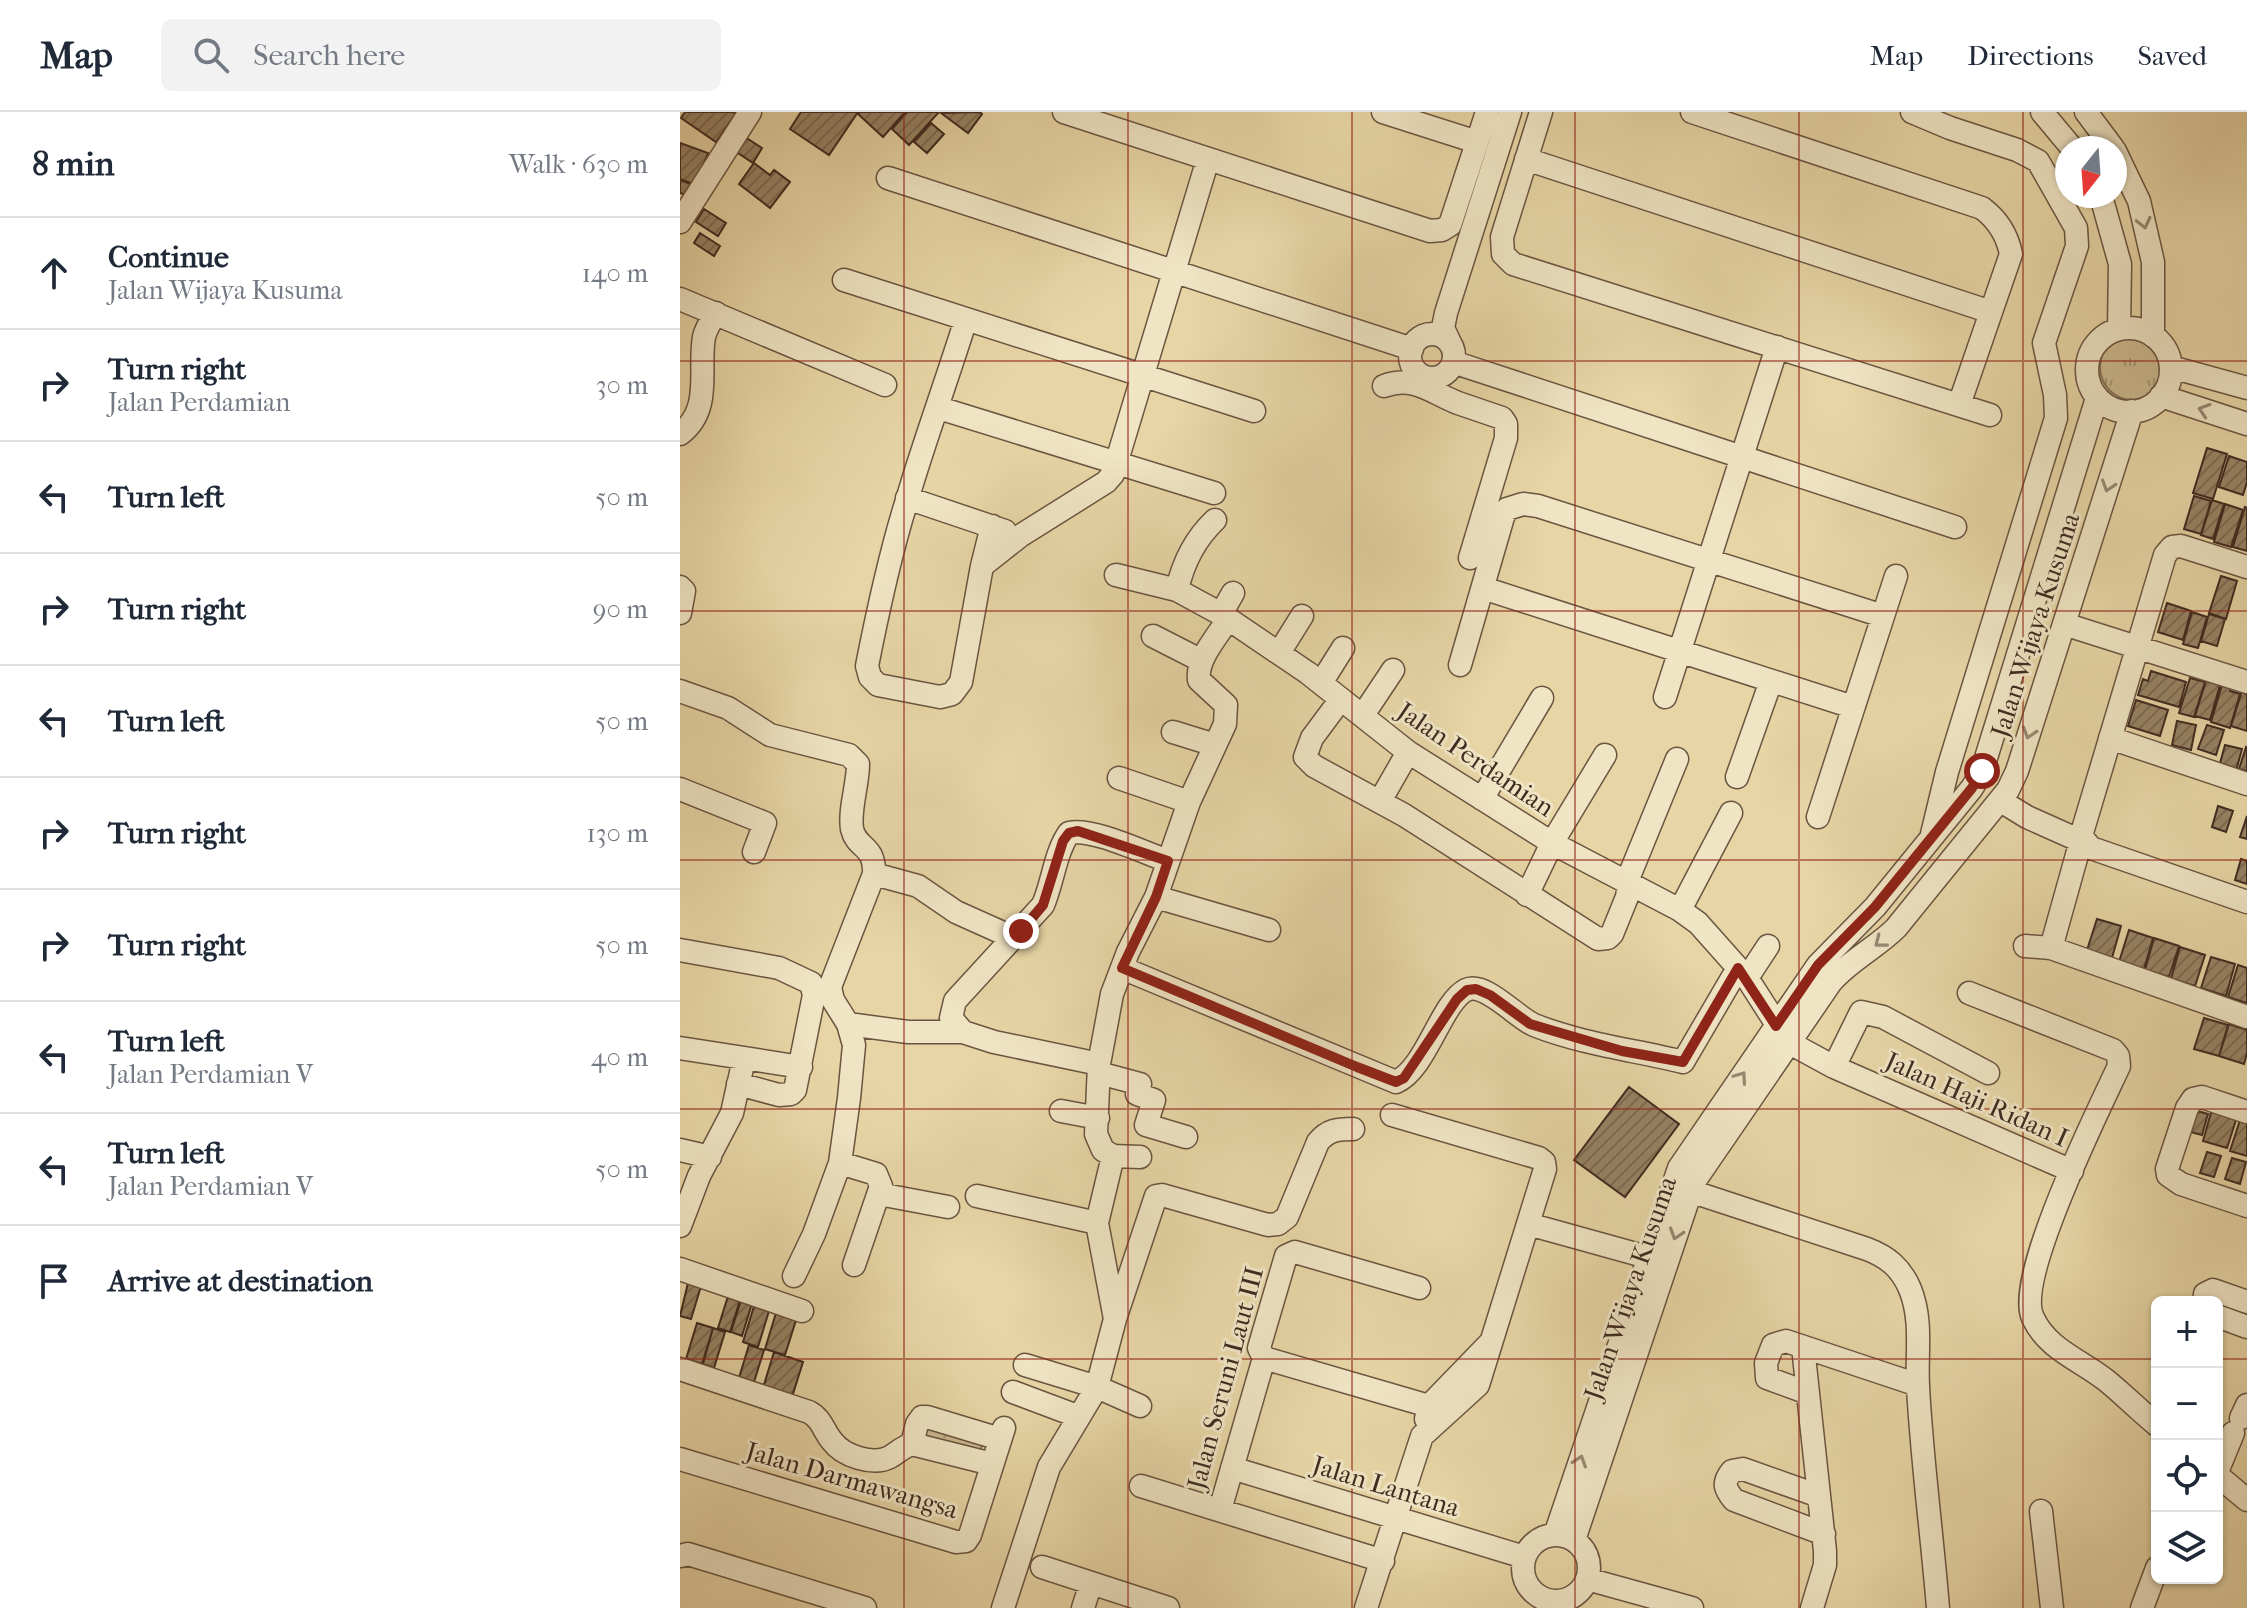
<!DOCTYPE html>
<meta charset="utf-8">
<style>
:root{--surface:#fff;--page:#f2f2f3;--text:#1f2937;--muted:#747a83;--line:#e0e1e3}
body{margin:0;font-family:"IM FELL French Canon",serif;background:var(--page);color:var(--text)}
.controls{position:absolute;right:24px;bottom:24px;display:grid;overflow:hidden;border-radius:12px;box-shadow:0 2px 6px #0004}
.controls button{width:72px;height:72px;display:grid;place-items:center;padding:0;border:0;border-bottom:2px solid var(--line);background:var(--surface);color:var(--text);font:40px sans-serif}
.compass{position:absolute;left:1375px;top:24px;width:72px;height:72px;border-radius:50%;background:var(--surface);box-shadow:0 2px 6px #0004;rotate:197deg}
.stop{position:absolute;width:24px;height:24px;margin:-18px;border:6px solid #8f2418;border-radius:50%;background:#fff}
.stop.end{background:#8f2418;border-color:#fff;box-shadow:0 2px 8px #0008}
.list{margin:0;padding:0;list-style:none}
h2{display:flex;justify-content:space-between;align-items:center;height:104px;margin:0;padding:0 32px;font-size:34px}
h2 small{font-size:26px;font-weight:400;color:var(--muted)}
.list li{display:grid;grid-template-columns:52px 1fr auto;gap:24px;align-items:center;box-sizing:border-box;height:112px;padding:0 32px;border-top:2px solid var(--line)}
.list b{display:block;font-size:30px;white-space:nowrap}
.list p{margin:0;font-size:26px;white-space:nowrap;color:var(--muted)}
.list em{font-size:26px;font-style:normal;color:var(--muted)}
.icon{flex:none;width:44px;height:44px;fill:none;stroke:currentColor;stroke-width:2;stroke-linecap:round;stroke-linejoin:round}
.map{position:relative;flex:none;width:1567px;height:1496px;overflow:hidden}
header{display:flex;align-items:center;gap:48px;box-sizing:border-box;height:112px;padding:0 40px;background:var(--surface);border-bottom:2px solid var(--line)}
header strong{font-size:38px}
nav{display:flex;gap:44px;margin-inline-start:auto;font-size:28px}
.search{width:560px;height:72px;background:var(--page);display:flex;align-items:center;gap:20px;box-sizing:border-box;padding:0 28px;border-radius:12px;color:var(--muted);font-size:30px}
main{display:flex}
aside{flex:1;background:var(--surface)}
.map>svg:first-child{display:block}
.grass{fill:url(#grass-tufts);stroke:#867157;stroke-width:2}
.park{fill:url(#park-crowns);stroke:#867157;stroke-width:2}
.building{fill:url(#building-hatch);stroke:#402a20;stroke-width:2}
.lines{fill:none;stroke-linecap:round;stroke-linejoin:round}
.minor-casing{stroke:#6a5541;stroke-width:25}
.minor{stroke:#efe4c4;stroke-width:22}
.oneway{stroke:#988772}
.route{stroke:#8f2418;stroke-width:10}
.grid{fill:none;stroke:#8f2418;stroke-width:2;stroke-opacity:0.55}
.labels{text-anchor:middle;stroke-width:6;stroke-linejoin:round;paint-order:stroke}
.street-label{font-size:26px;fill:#402a20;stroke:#efe4c4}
</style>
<header>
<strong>Map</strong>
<div class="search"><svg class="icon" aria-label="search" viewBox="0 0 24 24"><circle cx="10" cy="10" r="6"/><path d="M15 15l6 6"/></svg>Search here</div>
<nav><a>Map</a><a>Directions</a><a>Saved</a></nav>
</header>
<main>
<aside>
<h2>8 min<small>Walk · 630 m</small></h2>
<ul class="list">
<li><svg class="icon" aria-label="ahead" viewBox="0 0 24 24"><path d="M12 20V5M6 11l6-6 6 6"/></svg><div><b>Continue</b><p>Jalan Wijaya Kusuma</p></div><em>140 m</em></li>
<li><svg class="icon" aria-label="right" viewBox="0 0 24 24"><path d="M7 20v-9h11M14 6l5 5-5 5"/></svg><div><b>Turn right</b><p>Jalan Perdamian</p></div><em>30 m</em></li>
<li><svg class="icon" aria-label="left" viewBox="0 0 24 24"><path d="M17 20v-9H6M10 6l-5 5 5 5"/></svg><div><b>Turn left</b></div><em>50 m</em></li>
<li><svg class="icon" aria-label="right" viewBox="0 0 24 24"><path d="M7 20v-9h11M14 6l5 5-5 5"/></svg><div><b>Turn right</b></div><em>90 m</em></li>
<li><svg class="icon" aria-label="left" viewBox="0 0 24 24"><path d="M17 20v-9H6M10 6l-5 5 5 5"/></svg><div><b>Turn left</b></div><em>50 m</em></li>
<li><svg class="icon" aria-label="right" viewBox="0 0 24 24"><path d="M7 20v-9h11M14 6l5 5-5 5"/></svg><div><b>Turn right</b></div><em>130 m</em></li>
<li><svg class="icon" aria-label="right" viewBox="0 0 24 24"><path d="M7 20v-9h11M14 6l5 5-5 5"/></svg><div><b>Turn right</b></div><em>50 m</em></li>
<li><svg class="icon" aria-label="left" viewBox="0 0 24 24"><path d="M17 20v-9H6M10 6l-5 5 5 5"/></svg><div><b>Turn left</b><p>Jalan Perdamian V</p></div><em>40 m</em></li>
<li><svg class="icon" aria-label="left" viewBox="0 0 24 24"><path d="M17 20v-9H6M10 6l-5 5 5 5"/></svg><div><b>Turn left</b><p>Jalan Perdamian V</p></div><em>50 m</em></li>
<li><svg class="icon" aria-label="arrive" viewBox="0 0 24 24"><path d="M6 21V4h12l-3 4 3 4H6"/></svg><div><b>Arrive at destination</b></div></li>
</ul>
</aside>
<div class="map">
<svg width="1567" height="1496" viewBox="0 0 1567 1496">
<defs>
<pattern id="grass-tufts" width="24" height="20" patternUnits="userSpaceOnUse" patternTransform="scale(2)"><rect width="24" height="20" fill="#cbb88e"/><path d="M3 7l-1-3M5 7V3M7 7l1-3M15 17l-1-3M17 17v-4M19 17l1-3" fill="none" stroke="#a69674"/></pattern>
<pattern id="park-crowns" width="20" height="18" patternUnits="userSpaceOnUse" patternTransform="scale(2)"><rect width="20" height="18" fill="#cbb88e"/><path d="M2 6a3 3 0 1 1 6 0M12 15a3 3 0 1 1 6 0" fill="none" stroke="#a69674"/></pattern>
<pattern id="building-hatch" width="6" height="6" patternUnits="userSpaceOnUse" patternTransform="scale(2)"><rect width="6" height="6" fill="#978365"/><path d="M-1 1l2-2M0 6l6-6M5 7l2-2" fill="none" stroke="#7d6b53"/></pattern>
</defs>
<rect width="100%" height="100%" fill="#e7d5a5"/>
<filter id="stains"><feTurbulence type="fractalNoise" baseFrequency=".0025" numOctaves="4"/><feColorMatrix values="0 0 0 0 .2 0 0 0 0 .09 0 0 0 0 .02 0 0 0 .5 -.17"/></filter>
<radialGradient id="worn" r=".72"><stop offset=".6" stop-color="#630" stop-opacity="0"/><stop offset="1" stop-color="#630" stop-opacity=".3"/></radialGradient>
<!-- grass -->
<path class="grass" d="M1420 255a33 33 0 1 1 66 0a33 33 0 1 1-66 0Z"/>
<!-- park -->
<path class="park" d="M247,1309L304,1328L299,1342L244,1323Z"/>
<!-- building -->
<path class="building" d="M5,0H53L56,2L36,30L1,6Z
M121,0H178L149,43L110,17Z
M180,0H225L203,25L178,2Z
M227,0H259L229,33L212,17Z
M300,0L302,2L288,21L261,1Z
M251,11L264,22L247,41L234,30Z
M62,23L82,36L73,51L52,37Z
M0,31L28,41L16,73L0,67Z
M74,51L90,63L94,58L110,70L90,96L59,72Z
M0,68L13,73L9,84L0,81Z
M24,97L46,111L38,124L16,110Z
M20,121L40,134L34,144L14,131Z
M1527,336L1547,342L1533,387L1513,381Z
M1549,344L1567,350V370L1563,383L1539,375Z
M1514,384L1531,389L1521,422L1504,417Z
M1532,388L1544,392L1533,427L1521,423Z
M1545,392L1563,398L1551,435L1534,430Z
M1565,395L1567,396V439L1553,435Z
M1541,464L1557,469L1546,507L1529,501Z
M1487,491L1511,499L1503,528L1478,520Z
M1512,500L1527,505L1518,536L1503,532Z
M1529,502L1545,507L1537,534L1521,529Z
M1471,559L1506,570L1499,595L1458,583L1463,567L1468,569Z
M1528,562L1542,566L1530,608L1515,604Z
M1510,566L1525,570L1514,605L1499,601Z
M1544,566L1553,568L1550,579L1560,582L1550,616L1531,610Z
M1564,572H1567V619L1551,614Z
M1456,588L1488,598L1480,624L1448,614Z
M1497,609L1516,613L1511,638L1492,633Z
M1527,613L1544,618L1536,643L1518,637Z
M1545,633L1562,637L1556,659L1539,655Z
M1566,635L1567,636V659L1559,657Z
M1538,694L1553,699L1546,720L1532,715Z
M1567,704V727L1560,725Z
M1561,747L1567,749V772L1555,768Z
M1417,807L1441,814L1432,846L1407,838Z
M1449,818L1473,826L1464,857L1439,850Z
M1474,826L1499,834L1489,865L1465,858Z
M1500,835L1525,843L1515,874L1491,867Z
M1531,845L1555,852L1546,884L1521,876Z
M1558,853L1567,856V891L1548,885Z
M1524,906L1548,913L1539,944L1514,937Z
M1549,912L1567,918V941L1564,952L1539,944Z
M949,975L999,1012L945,1085L894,1048Z
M1532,997L1557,1005L1547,1036L1523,1029Z
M1514,998L1528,1002L1522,1023L1507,1019Z
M1560,1008L1567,1010V1044L1550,1039Z
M1527,1040L1541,1044L1534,1065L1520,1061Z
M1552,1046L1566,1050L1560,1072L1545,1067Z
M9,1167L22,1171L11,1207L0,1204Z
M49,1181L61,1185L50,1220L38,1216Z
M62,1185L73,1188L62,1224L51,1220Z
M74,1194L89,1199L78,1235L63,1230Z
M96,1201L116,1208L105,1243L85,1237Z
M17,1211L33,1216L22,1252L6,1247Z
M33,1216L45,1220L34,1256L23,1252Z
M69,1233L84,1238L73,1273L58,1269Z
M94,1240L123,1250L112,1285L83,1276Z"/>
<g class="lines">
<!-- minor casing -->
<g class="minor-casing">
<path id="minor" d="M384,0L750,119L762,118L770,113L807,0
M703,0L797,30
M861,0L822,125L823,142L833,152L1310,303
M1012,0L1302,96C1318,108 1327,122 1331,142L1279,293
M1232,0L1270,16L1337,38L1358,49L1396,116L1397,134L1364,231L1375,283L1376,306L1267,660L1252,722
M1362,0L1392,36
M1406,0L1433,36
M1435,39L1459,89L1473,150V224
M846,47L1311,200
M208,66L732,237
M1421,84L1440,152L1439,217
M0,110L70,0
M164,168L574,299
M0,187L205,273
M286,207C267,268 245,327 227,388C210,442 198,498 187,554L190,565L198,573L260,585L272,582L281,570L302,454L312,414
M1407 258a42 42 0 1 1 84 0a42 42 0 1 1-84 0Z
M730 244a22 22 0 1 1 44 0a22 22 0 1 1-44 0Z
M771,233L763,216L766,201L830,0
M773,250L1275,415
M1491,255L1567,276
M704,274C734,263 752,281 778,291C793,296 807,301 822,306L826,312V326L790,446
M1481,284L1567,312
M259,296L534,381
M0,322C33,297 18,257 24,225C26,216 31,209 36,201
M227,386L325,419
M302,454L340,424L426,370L433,362L528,47
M1567,455L1501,434L1492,435L1485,443L1401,724L1411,736L1567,790
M436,463L497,478L541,502L628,561L728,640L872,731L1000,798L1018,811L1067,866L1108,930L1154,955L1392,1059
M0,475L4,479L0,501
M803,476L1173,595
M497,478C503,451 515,427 535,408
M541,502L553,481
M1384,512L1567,570
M473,524L522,549
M599,541L622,504
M780,553L823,405L827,397L843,392L858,394L1203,504
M641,571L663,536
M0,579L48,596L90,623L169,643L178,652C178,673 169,697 172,717C177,738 195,732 194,762L150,875L153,888L168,912L174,933L169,986L160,1051L134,1122L114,1164
M985,585L1097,235
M661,587L632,626L625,645L634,654L724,703L918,827L928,826L932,822L947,785L950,762L997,647
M683,603L713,558
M493,620L535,633
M1430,626L1567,672
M1057,665L1091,569
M439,666L509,690
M0,677L85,711L74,740
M802,687L862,586
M700,689L728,640
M1321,689L1347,705L1394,726L1400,732L1371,836
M1138,705L1216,464
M194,762L238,774L276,800L334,826
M847,783L872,731L925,643
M476,785L589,818
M1000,798L1051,701
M1345,834L1371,836L1567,905
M0,838L99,856L131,871L134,883L115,978L111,982L99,983L58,972
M442,856L716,970C746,957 761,891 786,878C805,869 837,906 854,913C902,932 954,938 1003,950L1058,856
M1067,866L1088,834
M1289,881L1433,938L1438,944L1439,954C1419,997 1334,1167 1353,1206C1368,1238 1401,1248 1427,1269C1444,1283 1460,1299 1477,1313
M168,912L228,920H283
M0,936L121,955
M419,952L314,930L283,920L271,906L275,889L363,793C373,770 375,741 389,721C414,716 462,740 488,749
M1154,955L1181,900L1203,905L1308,961
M419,961L460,972L457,982L474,988L466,1013L506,1025
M381,999L418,1006
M1567,1000L1522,985L1513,987L1507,996L1487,1057L1488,1063L1501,1072L1567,1094
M0,1038L30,1045
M433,1044L460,1045
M160,1051L196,1062L201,1074L174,1153
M1010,1079L1187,1137C1208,1145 1221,1156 1230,1177C1243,1209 1236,1242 1238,1275C1242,1349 1252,1422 1258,1496
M199,1082L268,1095
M297,1084L417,1111
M848,1112L967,1145
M0,1114L19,1064L52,1001L64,947
M0,1157L122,1199
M1524,1190L1525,1182L1533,1178L1567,1190
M1537,1204L1567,1215
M435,1207L417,1111L433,1044L423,1038L416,1022L419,952L432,882L448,840L476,785L509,690L545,612L546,593L519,568C516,547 538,524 548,507
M1123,1235L1145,1439V1453L1132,1496
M584,1246L749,1294
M345,1253L417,1275L460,1294
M0,1257L129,1300C142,1307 143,1318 152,1329C163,1344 193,1354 210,1345C218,1340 223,1335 232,1332L312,1352
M333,1280L397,1304
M1128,1281L1087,1266L1086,1251L1093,1233L1106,1229L1238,1273
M1561,1306L1567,1293
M746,1307L749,1294L810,1231
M232,1332L237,1312L242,1305H247L320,1327
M0,1347L276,1430L286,1429L290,1423L324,1316
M552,1356L844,1445
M1537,1360L1553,1321
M1537,1363L1567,1388
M461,1374L703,1449
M1139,1384L1063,1357L1052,1359C1042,1371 1045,1377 1054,1388L1144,1422
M540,1398L584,1246L579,1236L606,1144L615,1140L739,1176
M1361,1399L1372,1496
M843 1456a33 33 0 1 1 66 0a33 33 0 1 1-66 0Z
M875,1423L999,1056L1138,853L1195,795L1292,676L1302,659L1417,286
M894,1428L1014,1070L1151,870C1170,848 1196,836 1216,816L1328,678L1337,659L1452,299
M0,1444L8,1442L185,1496
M362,1455L488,1496
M907,1467L1012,1496
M323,1496L369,1355L417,1275L435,1207L476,1084L482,1083L588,1113L598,1112L607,1105L638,1030C648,1018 657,1017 673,1017
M403,1496L411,1471
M686,1496L742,1324L798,1273L865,1057L864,1050L859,1046L712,1003
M1462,1496L1477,1456"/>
</g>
<!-- minor -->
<use href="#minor" class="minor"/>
</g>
<!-- one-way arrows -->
<defs><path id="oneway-chevron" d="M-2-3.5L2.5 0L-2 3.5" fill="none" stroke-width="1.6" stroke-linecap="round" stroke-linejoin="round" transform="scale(2)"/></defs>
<g class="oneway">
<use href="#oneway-chevron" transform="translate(1464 111) rotate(77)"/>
<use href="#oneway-chevron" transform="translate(1524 298) rotate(-162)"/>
<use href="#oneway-chevron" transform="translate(1428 374) rotate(108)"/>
<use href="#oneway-chevron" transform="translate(1349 621) rotate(108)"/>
<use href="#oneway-chevron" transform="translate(1200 830) rotate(142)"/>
<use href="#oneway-chevron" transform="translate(1061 965) rotate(-55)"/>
<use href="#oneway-chevron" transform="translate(996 1122) rotate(108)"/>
<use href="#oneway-chevron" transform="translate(900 1349) rotate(-72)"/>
</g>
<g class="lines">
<!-- route -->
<path class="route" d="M341,819L363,793L383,729L389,721L398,719L488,749L476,785L442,856L677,955L716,970L724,966L777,887L787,878L796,877L810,883L850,912L942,939L1003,950L1058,856L1096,914L1138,853L1195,795L1292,676L1302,659"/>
</g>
<!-- grid -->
<path class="grid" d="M224,0V1496M448,0V1496M672,0V1496M895,0V1496M1119,0V1496M1343,0V1496M0,249H1567M0,499H1567M0,748H1567M0,997H1567M0,1247H1477M1537,1247H1567"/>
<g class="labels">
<!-- street labels -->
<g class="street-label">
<text transform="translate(1355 513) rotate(-72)" y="9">Jalan Wijaya Kusuma</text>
<text transform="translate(796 647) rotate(34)" y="9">Jalan Perdamian</text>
<text transform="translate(1297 987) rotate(24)" y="9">Jalan Haji Ridan I</text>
<text transform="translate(950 1176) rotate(-71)" y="9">Jalan Wijaya Kusuma</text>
<text transform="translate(545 1266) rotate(-75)" y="9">Jalan Seruni Laut III</text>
<text transform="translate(172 1368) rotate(16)" y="9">Jalan Darmawangsa</text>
<text transform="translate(706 1374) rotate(17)" y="9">Jalan Lantana</text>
</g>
</g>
<rect width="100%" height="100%" filter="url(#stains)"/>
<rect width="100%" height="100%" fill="url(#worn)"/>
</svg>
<div class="controls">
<button>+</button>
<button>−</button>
<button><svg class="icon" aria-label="locate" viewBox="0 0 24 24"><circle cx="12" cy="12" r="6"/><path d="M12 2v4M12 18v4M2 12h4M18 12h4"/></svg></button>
<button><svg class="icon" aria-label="layers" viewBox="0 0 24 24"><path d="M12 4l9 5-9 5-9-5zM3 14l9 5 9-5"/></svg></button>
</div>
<svg class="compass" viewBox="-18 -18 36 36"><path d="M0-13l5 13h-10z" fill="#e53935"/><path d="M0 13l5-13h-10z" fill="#747a83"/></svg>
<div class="stop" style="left:1302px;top:659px"></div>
<div class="stop end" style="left:341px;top:819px"></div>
</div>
</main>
